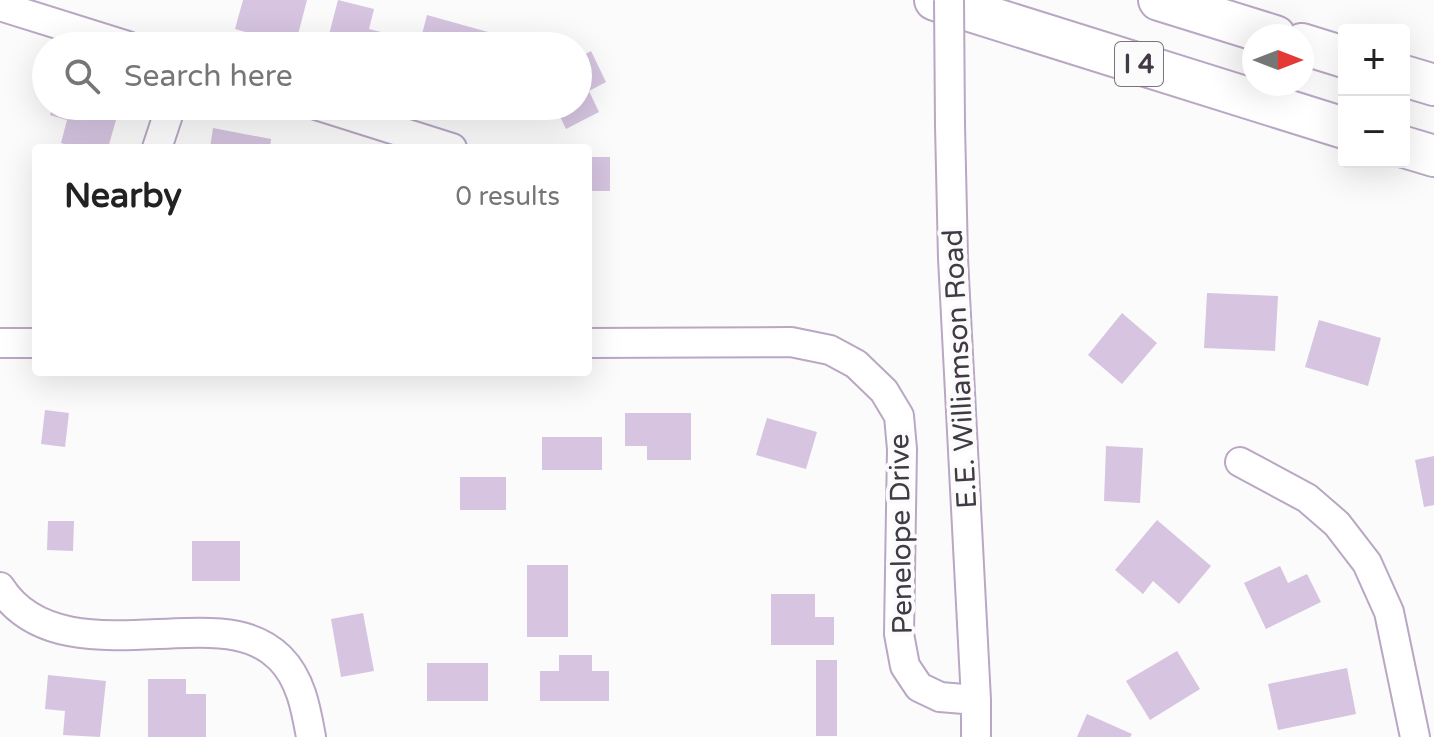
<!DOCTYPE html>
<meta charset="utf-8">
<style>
:root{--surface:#fff;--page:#f6f6f6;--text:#222;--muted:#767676;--line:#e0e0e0}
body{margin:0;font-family:"Varela Round",sans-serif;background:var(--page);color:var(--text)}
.controls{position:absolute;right:24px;top:24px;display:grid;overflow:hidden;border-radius:8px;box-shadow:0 8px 32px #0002}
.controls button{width:72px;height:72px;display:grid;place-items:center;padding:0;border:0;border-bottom:2px solid var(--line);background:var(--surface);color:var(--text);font:40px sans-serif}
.compass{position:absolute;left:1242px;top:24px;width:72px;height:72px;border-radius:50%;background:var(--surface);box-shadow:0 8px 32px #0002;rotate:90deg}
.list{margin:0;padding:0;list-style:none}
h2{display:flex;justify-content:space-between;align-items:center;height:104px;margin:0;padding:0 32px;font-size:34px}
h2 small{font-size:26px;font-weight:400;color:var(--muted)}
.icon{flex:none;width:44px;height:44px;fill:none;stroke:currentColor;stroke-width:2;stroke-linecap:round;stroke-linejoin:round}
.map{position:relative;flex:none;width:1434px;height:737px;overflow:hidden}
.search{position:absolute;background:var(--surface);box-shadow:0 8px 32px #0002;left:32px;top:32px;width:560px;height:88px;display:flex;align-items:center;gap:20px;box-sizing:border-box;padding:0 28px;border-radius:44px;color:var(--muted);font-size:30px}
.panel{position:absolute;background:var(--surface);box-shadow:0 8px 32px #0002;left:32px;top:144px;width:560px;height:232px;border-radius:8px}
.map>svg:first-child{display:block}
.building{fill:#d6c4e0}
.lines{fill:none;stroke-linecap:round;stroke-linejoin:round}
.minor-casing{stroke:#b9a7c3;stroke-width:32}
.highway-casing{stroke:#b9a7c3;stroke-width:44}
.minor{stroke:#fff;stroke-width:28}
.highway{stroke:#fff;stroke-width:40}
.minor-bridge-casing{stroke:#b9a7c3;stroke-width:32;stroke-linecap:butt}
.minor-bridge{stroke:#fff;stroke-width:28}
.labels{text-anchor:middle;stroke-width:8;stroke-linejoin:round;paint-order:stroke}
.shield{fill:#fbfbfb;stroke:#79747c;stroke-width:2}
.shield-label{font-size:26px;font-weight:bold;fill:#413a45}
.street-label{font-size:28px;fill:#413a45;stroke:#fbfbfb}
</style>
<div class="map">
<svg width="1434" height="737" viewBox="0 0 1434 737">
<rect width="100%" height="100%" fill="#fbfbfb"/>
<!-- building -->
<path class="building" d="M243,0H307L295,46L235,29Z
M338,0L374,9L369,29L389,34L386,46H326Z
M427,15L488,32L484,46H419Z
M591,51L606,82L589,91L599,112L566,129L555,106H578V58Z
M53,106H120L108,148H77L61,143L67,120L50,115Z
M213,128L271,139L270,148H210Z
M588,157H610V191H588Z
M1207,293L1278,296L1275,351L1204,348Z
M1122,313L1157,343L1122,384L1088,355Z
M1319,320L1381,338L1368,386L1305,367Z
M45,410L69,413L65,447L41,444Z
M625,413H691V460H647V446H625Z
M767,418L817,432L806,469L756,455Z
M542,437H602V470H542Z
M1106,446L1143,448L1140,503L1104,501Z
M1434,456V505L1424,507L1415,460Z
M460,477H506V510H460Z
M1157,520L1211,566L1179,604L1153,581L1143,594L1115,570Z
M48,521H74L73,551L47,550Z
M192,541H240V581H192Z
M527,565H568V637H527Z
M1280,566L1288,583L1307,574L1321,602L1266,629L1244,583Z
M771,594H815V617H834V645H771Z
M363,613L374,671L341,677L331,619Z
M1177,651L1200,689L1150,720L1126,681Z
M559,655H592V671H609V701H540V671H559Z
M816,660H837V736H816Z
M427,663H488V701H427Z
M1347,668L1356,714L1278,730L1268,684Z
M48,675L106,681L100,737L63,735L65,711L45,709Z
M148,679H186V694H206V737H148Z
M1087,714L1132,734L1130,737H1077Z"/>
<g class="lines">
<!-- minor casing -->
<g class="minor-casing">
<path id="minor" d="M0,6L128,46
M319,106L452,148
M950,125L953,258L976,700V737
M157,148L171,106
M0,343H36
M588,343L791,342L830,350L856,364L884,391L899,416L902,449L899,634L905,666L919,687L940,697L976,700
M1240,462L1307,498L1337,524L1367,563L1389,612L1415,737
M0,587C39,649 125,634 187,633C220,632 255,633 280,658C301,679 306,709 311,737"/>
</g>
<!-- highway casing -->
<g class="highway-casing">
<path id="highway" d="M935,0L1344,128
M1159,0L1275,36
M1302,44L1344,57
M1404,76L1434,85
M1404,147L1434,156"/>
</g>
<!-- minor -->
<use href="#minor" class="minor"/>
<!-- highway -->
<use href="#highway" class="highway"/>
<!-- minor-bridge casing -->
<g class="minor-bridge-casing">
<path id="minor-bridge" d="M949,0L950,125"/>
</g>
<!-- minor-bridge -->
<use href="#minor-bridge" class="minor-bridge"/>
</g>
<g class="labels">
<!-- shield labels -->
<rect class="shield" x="1115" y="42" width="48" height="44" rx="6"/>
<g class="shield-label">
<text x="1139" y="73">I 4</text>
</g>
<!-- street labels -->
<g class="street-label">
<text transform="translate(959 369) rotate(-93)" y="10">E.E. Williamson Road</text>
<text transform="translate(900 534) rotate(-91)" y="10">Penelope Drive</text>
</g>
</g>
</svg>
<div class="controls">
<button>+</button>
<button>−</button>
</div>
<svg class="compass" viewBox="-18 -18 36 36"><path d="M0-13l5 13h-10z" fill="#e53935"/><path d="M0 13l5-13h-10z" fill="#767676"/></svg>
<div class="search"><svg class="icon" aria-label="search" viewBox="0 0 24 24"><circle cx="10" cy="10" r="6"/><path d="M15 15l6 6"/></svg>Search here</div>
<section class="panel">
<h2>Nearby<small>0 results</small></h2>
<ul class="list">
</ul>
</section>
</div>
